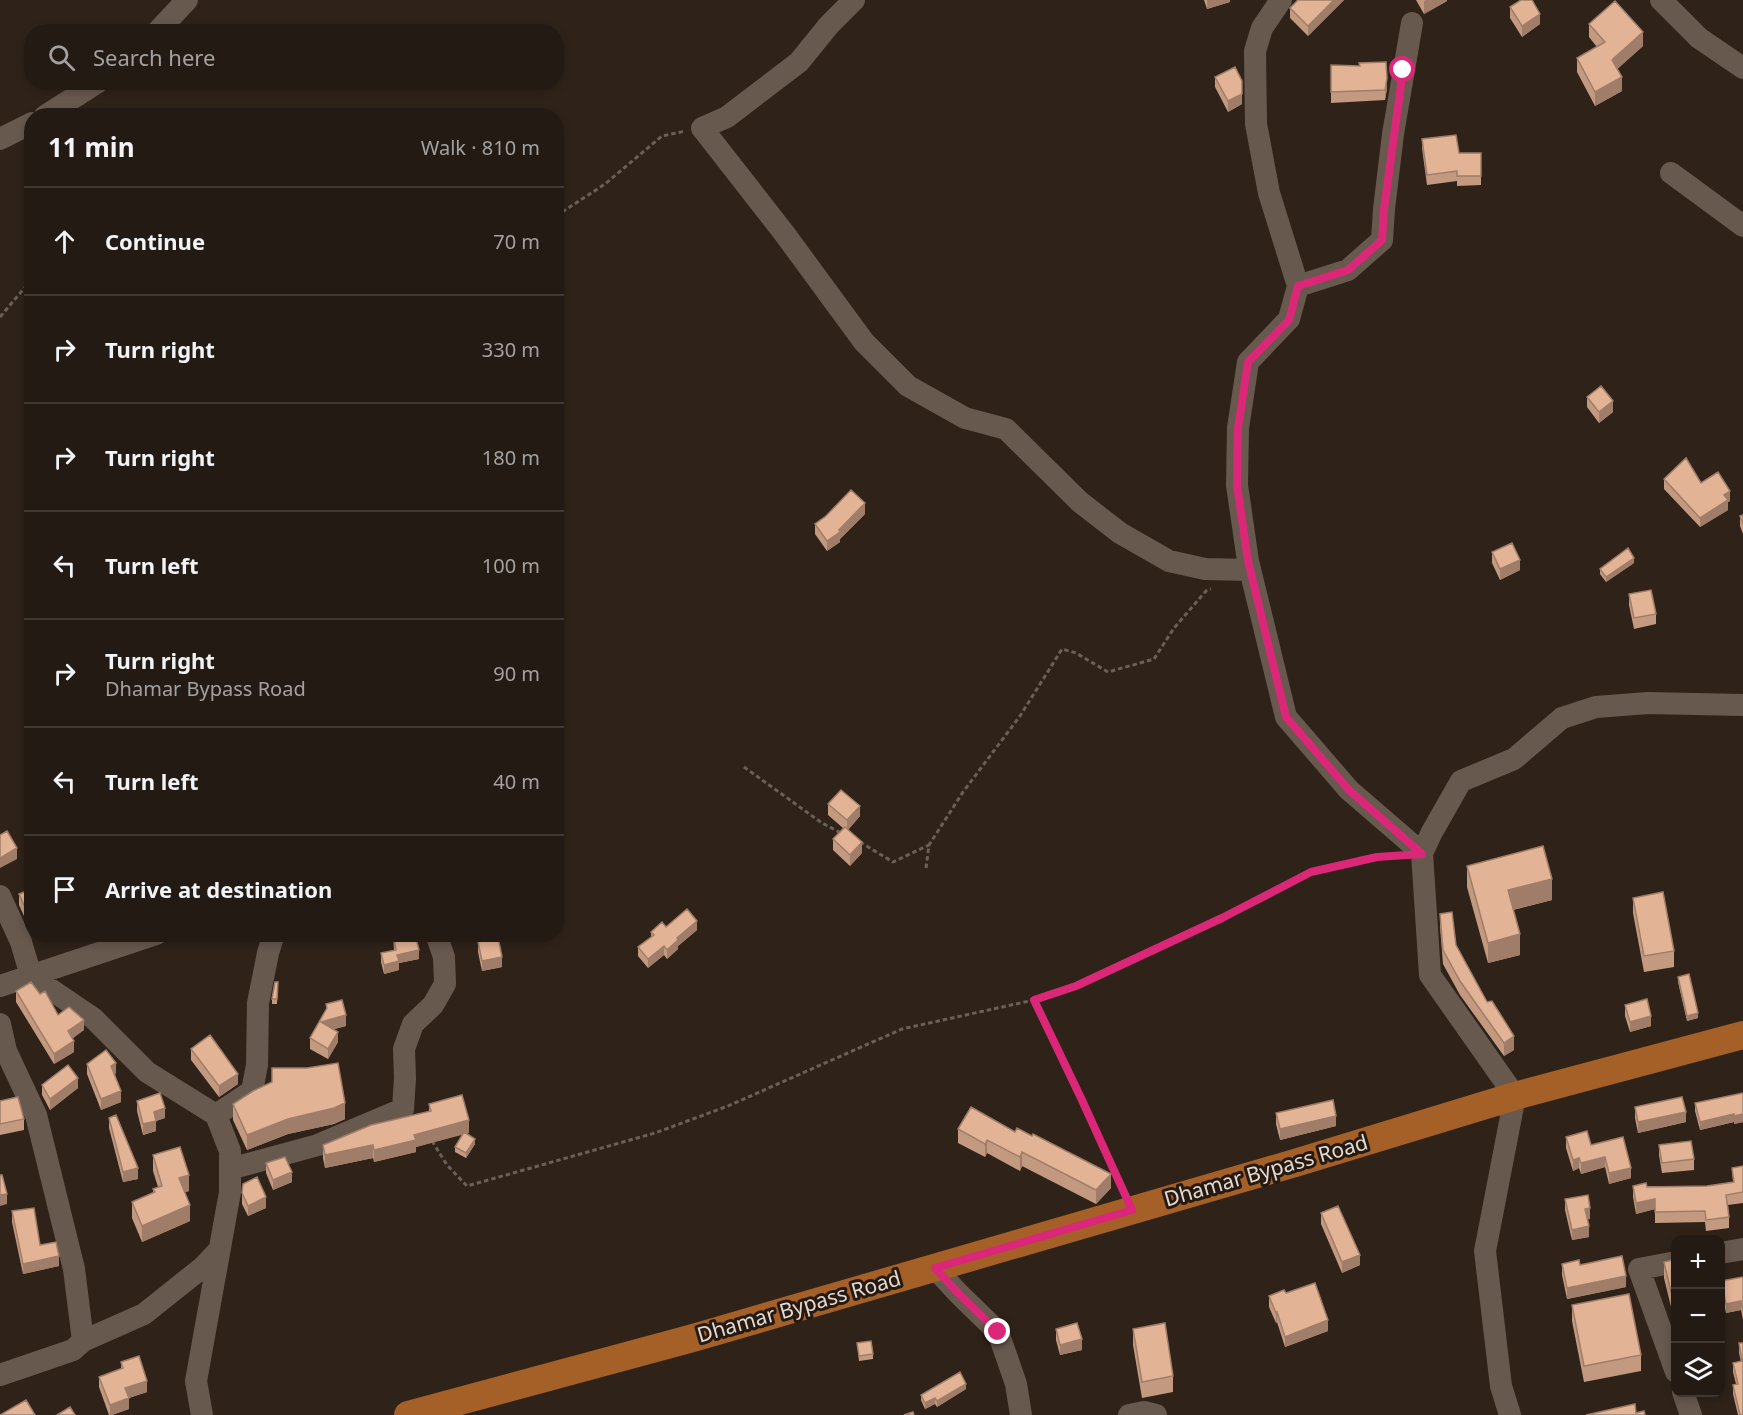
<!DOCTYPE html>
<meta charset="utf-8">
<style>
:root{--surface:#231a13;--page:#2b231c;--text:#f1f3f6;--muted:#a3a1a0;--line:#403833}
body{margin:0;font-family:"Noto Sans",sans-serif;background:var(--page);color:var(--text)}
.controls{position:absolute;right:18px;bottom:18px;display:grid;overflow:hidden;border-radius:12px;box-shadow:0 3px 9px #0003}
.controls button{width:54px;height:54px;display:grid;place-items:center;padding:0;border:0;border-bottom:2px solid var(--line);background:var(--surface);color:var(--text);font:30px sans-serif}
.stop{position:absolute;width:18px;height:18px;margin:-14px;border:4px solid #db2777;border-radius:50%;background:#fff}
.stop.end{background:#db2777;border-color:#fff;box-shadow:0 2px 6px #0008}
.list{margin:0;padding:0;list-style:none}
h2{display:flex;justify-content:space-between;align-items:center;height:78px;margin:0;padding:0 24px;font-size:26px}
h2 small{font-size:20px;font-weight:400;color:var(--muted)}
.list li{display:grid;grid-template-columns:39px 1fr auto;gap:18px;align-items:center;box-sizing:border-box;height:108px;padding:0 24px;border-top:2px solid var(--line)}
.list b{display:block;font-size:22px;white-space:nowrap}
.list p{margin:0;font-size:20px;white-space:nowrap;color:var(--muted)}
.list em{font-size:20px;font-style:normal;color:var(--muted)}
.icon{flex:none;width:33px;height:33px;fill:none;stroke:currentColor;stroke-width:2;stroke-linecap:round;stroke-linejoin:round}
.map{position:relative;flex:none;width:1743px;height:1415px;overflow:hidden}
.search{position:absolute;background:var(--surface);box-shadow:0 3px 9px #0003;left:24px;top:24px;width:540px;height:66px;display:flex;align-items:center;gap:15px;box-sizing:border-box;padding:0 21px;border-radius:24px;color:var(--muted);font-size:22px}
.panel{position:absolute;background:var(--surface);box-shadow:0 3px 9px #0003;left:24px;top:108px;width:540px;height:834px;border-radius:24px}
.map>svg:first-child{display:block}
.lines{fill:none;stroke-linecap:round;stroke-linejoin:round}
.path{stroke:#6a6057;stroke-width:3;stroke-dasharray:4.5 3;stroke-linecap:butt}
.minor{stroke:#68594f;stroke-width:22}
.major{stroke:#a56027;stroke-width:28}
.wall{fill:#c39a80}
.shaded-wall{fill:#9f7d68}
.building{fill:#e3b395;stroke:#9f7d68;stroke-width:1.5}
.route{stroke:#db2777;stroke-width:8}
.labels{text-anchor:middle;stroke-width:6;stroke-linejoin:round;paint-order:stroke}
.street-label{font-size:21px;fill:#e1d9d2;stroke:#251910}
</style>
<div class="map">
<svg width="1743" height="1415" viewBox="0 0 1743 1415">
<rect width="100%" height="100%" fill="#2f2319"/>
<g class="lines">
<!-- path -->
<path class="path" d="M556,216L605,184L662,136L686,131
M0,317L32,279
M744,767L822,823L843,834
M860,842L893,862L929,845
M926,868L929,845L963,792L1020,716L1062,649L1076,653L1108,672L1154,659L1174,628L1206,591L1211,589
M1034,1000L1124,1192
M432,1141L447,1165L467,1186L655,1133L728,1106L902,1029L1034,1000L1076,985L1149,952L1222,918L1311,872L1377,857L1397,855"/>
<!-- minor -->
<path class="minor" d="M854,0L829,25L799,62L727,117L702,128L784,233L864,342L908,386L965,418L1006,429L1080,502L1120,533L1169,561L1205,569L1250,570
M1281,0L1262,28L1255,51L1256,124L1269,193L1298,286L1289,319L1248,362L1238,428L1237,485L1248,561L1286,717L1349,790L1422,853L1430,975L1515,1096L1485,1251L1501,1386L1510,1415
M1661,0L1699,38L1743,68
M157,32L187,0
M45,116L98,82
M0,139L32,123
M1671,173L1743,226
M1298,286L1348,270L1382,240L1384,209L1393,134L1412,23
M1422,853L1432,832L1461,781L1514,759L1562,718L1596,707L1648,703L1743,705
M0,896L21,942L31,976L93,1018L147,1072L216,1115L230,1151V1192L196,1381L202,1415
M0,986L156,934
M0,1024L6,1051L36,1115L74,1269L83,1341
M216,1115L252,1091L257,1065L258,1003L268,953L274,934
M230,1169L318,1145L403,1109L405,1078L404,1049L413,1024L433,1005L445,984L444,957L436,934
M1720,1253L1743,1249
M1676,1262L1639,1269L1676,1372
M935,1268L958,1293L998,1332L1016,1384L1021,1415
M0,1375L73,1350L83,1341L144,1314L203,1267L220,1249
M1683,1392L1691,1415
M1129,1415L1144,1412L1156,1415"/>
<!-- major -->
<path class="major" d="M408,1415L693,1338L1295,1163L1515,1096L1743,1035"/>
</g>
<!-- wall -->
<path class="wall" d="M1204,0H1230V2L1207,9Z
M1298,0H1344L1308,36L1290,18V8Z
M1416,0H1447V1L1424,14Z
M1510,7L1540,24L1522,37L1510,18Z
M1589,24L1643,46L1617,69L1622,91L1595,106L1577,72V58L1597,47L1589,37Z
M1331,65L1387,89L1385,100L1331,103Z
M1215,77L1242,104L1228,112L1215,87Z
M1422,139L1459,153H1481V185L1457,186V181L1427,185L1422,148Z
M1587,397L1613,412L1599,423L1587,407Z
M1664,479L1701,483L1730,501L1728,502V510L1700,527L1664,489Z
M865,514L840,539V542L827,551L815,534V524Z
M1743,515V534L1740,526V516Z
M1492,552L1520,570L1500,580L1492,563Z
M1634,563L1606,582L1600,574V569Z
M1629,594L1656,614V624L1634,629L1629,605Z
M828,804L860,816L848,830L862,853L850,866L833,850V839L843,828L828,815Z
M1467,866L1552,900L1513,910L1520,955L1488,963L1467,887Z
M32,889L29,927L19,905V894Z
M1633,898L1674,951V967L1644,972L1633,913Z
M1440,914L1456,945L1514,1050L1504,1056L1460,995L1443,964L1440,927Z
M666,927L697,930L678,946V949L667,959L664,955L648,968L638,956V947L651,937V932Z
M353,934H367V938Z
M393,935L419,959L399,963V970L384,974L381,962V953L394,950Z
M478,942L502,967L482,971L478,952Z
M1678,977L1698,1018L1687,1021L1678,982Z
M278,987L277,1004H272V999Z
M16,991L40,994L58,1015L84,1030L72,1038L74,1052L54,1064L16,1002Z
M326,1004L346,1026L334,1029L338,1042L328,1059L310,1049V1038L326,1010Z
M1625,1005L1651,1026L1630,1032L1625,1016Z
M191,1049L238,1084L219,1097L191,1060Z
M87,1064L116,1073L115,1074L121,1102L101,1110L87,1074Z
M42,1085L78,1088L50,1110L42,1095Z
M1743,1093V1122L1734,1124V1122L1700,1130L1695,1111V1103Z
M0,1101L24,1119V1130L0,1135Z
M137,1101L165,1118L156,1121V1131L143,1135L137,1111Z
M233,1104L345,1119L334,1124L288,1134L247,1150L233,1120Z
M429,1104L469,1133H466L475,1144L466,1158L455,1152V1147L463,1134L416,1147V1152L374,1162L373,1158L325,1168L323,1158V1145L429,1111Z
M971,1107L1111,1188L1096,1204L1022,1166L1020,1171L987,1153L985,1157L958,1143V1129Z
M1635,1107L1686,1122L1638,1133L1635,1118Z
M1276,1113L1336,1126L1280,1140L1276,1124Z
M109,1118L138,1179L123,1182L109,1128Z
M1566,1137L1591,1145L1631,1178L1609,1184L1605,1167L1581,1174L1579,1168L1573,1171L1566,1148Z
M1659,1145L1694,1159V1170L1662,1173L1659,1155Z
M153,1155L189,1191L185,1192L190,1221L142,1242L132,1218V1202L153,1193V1189L158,1187L153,1171Z
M266,1163L292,1182L273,1190L266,1173Z
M1743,1166V1203L1728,1205L1729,1217V1228L1706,1231L1705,1222L1655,1223V1209L1636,1214L1633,1197V1186H1707L1733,1182L1732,1168Z
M242,1193L266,1208L248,1216L242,1204Z
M1565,1199L1590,1219H1587L1589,1237L1572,1240L1565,1210Z
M12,1211L40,1245L59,1266L23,1274L12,1222Z
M1321,1213L1360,1265L1342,1273L1321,1224Z
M1676,1259V1306L1671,1307L1664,1278V1262Z
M1562,1264L1580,1265L1626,1287L1567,1299L1562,1275Z
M1743,1277V1320L1741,1310L1726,1313L1721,1290V1281Z
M1286,1293L1328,1331L1285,1347L1277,1322L1276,1323L1269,1307V1296Z
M1572,1305L1641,1355V1371L1584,1382L1572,1321Z
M1056,1329L1082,1350L1060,1355L1056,1340Z
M1133,1329L1173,1376V1392L1142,1398L1133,1345Z
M857,1343L873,1354V1359L859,1361Z
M1739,1343H1743V1415H1738L1733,1394V1385L1736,1384L1733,1372V1363L1741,1362L1739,1353Z
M121,1362L147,1392L129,1398V1409L112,1415H109L99,1387V1377L121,1369Z
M966,1389L937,1407L935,1404L925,1409L921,1400V1395Z"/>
<!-- shaded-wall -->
<path class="shaded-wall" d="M1207,0H1230V2L1207,9Z
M1334,0H1344L1308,36V26Z
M1426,0H1447V1L1424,14V1Z
M1540,14V24L1522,37V26Z
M1643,32V46L1612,74V60Z
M1622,77V91L1595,106V92Z
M1387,78V89L1385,100V90Z
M1242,94V104L1228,112V101Z
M1613,401V412L1599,423V412Z
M1730,491V501L1728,502V510L1700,527V518L1724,495Z
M865,503V514L840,539V542L827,551V541Z
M1634,558V563L1606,582V577Z
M1520,560V570L1500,580V569Z
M860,806V816L847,831V820Z
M862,842V853L850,866V855Z
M17,848V859L0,868V858Z
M1552,879V900L1508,911V890Z
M32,915V926L29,927V916Z
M697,921V930L678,946V949L667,959V950L677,938Z
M1520,934V955L1488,963V943Z
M664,946V955L648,968V959Z
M419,950V959L399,963V970L384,974V965L397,955Z
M502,957V967L482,971V961Z
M1698,1013V1018L1687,1021V1016Z
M346,1015V1026L321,1033V1022Z
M1651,1016V1026L1630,1032V1022Z
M84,1020V1030L68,1042V1031Z
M338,1032V1042L328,1059V1049Z
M1514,1036V1050L1504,1056V1043Z
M74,1041V1052L54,1064V1054Z
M116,1063V1073L111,1076V1066Z
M238,1074V1084L219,1097V1086Z
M78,1078V1088L50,1110V1099Z
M121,1091V1102L101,1110V1099Z
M345,1103V1119L334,1124L288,1134L247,1150V1135L288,1119Z
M165,1108V1118L156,1121V1131L143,1135V1124L154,1112Z
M1686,1112V1122L1638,1133V1122Z
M1734,1114V1122L1700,1130V1122Z
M1743,1114V1122L1734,1124V1116Z
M1336,1116V1126L1280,1140V1129Z
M469,1120V1133L416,1147V1152L374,1162V1150L414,1135Z
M475,1139V1144L466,1158V1153Z
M987,1140V1153L985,1157V1144Z
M373,1145V1158L325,1168V1155Z
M1022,1152V1166L1020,1171V1157Z
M1605,1157V1167L1581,1174V1163Z
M1579,1158V1168L1573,1171V1160Z
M138,1168V1179L123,1182V1172Z
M1631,1168V1178L1609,1184V1173Z
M292,1172V1182L273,1190V1180Z
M1111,1174V1188L1096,1204V1190Z
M189,1175V1191L179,1194V1178Z
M7,1194V1204L0,1206V1195Z
M266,1197V1208L248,1216V1206Z
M1655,1199V1209L1636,1214V1203Z
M190,1205V1221L142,1242V1226Z
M1590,1208V1219L1585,1220V1209Z
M1589,1226V1237L1572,1240V1230Z
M1360,1255V1265L1342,1273V1262Z
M59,1256V1266L23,1274V1264Z
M1626,1276V1287L1567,1299V1288Z
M1676,1290V1306L1671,1307V1292Z
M1741,1301V1310L1726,1313V1304Z
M1277,1312V1322L1276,1323V1313Z
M1328,1320V1331L1285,1347V1337Z
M1082,1339V1350L1060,1355V1345Z
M147,1381V1392L125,1399V1388Z
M966,1384V1389L937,1407V1401Z
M129,1398V1409L112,1415H110V1405Z
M935,1398V1404L925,1409V1403Z"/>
<!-- building -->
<path class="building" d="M1298,0H1334L1308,26L1290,8Z
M1521,0H1532L1540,14L1522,26L1510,7Z
M1615,1L1643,32L1612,60L1622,77L1595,92L1577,58L1605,42L1589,24Z
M1386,62L1387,78L1385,90L1331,92V65L1360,66L1359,63Z
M1235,67L1242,81V94L1228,101L1215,77Z
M1456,135L1459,153H1481V176H1457V171L1427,175L1422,139Z
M1601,386L1613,401L1599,412L1587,397Z
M1686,458L1701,483L1718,472L1730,491L1724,495L1728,500L1700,518L1664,479Z
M851,490L865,503L839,530L840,532L827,541L815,524L826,516Z
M1743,515V524L1740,516Z
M1512,543L1520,560L1500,569L1492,552Z
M1628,548L1634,558L1606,577L1600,569Z
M1651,590L1656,614L1634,618L1629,594Z
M841,790L860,806L847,820L828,804Z
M845,827L862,842L850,855L833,839Z
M7,831L17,848L0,858V835Z
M1543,846L1552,879L1508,890L1520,934L1488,943L1467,866Z
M32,889V915L29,916L19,894Z
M1663,892L1674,951L1644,956L1633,898Z
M687,909L697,921L677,938L678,940L667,950L664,946L648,959L638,947L654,935L651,932L662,922L666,927Z
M1452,912L1456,945L1487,1002L1492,1001L1514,1036L1504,1043L1460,981L1443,950L1440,914Z
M396,934H415L419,950L397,955L399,961L384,965L381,953L396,950L393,935Z
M498,937L502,957L482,961L478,942Z
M1689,974L1698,1013L1687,1016L1678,977Z
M31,982L40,994L45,991L58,1015L69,1007L84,1020L68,1031L74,1041L54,1054L16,991Z
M275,982H278L277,999H272Z
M1647,999L1651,1016L1630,1022L1625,1005Z
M342,1000L346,1015L321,1022L338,1032L328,1049L310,1038L327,1008L326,1004Z
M210,1035L238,1074L219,1086L191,1049Z
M106,1050L116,1063L111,1066L121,1091L101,1099L87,1064Z
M338,1063L345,1103L334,1108L288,1119L247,1135L233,1104L253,1091L272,1082V1068H307Z
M68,1065L78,1078L50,1099L42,1085Z
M160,1093L165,1108L154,1112L156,1121L143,1124L137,1101Z
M1743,1093V1114L1734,1116V1114L1700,1122L1695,1103Z
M462,1095L469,1120L414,1135L416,1140L374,1150L373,1145L325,1155L323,1145L371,1125L431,1111L429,1104Z
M18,1097L24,1119L0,1124V1101Z
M1682,1097L1686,1112L1638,1122L1635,1107Z
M1333,1100L1336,1116L1280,1129L1276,1113Z
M971,1107L1015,1132L1017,1128L1032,1136L1033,1134L1111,1174L1096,1190L1022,1152L1020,1157L987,1140L985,1144L958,1129Z
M116,1115L138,1168L123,1172L109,1118Z
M1587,1131L1591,1145L1623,1137L1631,1168L1609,1173L1605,1157L1581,1163L1579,1158L1573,1160L1566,1137Z
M464,1132L475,1139L466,1153L455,1147Z
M1691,1141L1694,1159L1662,1163L1659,1145Z
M180,1147L189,1175L179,1178L190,1205L142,1226L132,1202L155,1192L153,1189L162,1186L153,1155Z
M285,1157L292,1172L273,1180L266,1163Z
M1743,1166V1192L1726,1195L1729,1217L1706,1220L1705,1211L1655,1212V1199L1636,1203L1633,1186L1646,1183L1647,1187L1707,1186L1734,1182L1732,1168Z
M0,1175H2L7,1194L0,1195Z
M257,1177L266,1197L248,1206L242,1193L243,1184Z
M1588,1195L1590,1208L1585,1209L1589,1226L1572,1230L1565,1199Z
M1338,1206L1360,1255L1342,1262L1321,1213Z
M34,1208L40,1245L56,1242L59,1256L23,1264L12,1211Z
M1622,1256L1626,1276L1567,1288L1562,1264L1579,1260L1580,1265Z
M1676,1259V1290L1671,1292L1664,1262Z
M1743,1277V1311L1741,1301L1726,1304L1721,1281Z
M1315,1283L1328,1320L1285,1337L1277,1312L1276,1313L1269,1296L1284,1290L1286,1293Z
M1629,1294L1641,1355L1584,1366L1572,1305Z
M1077,1323L1082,1339L1060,1345L1056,1329Z
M1165,1323L1173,1376L1142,1382L1133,1329Z
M871,1341L873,1354L859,1356L857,1343Z
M1739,1343H1743V1415H1740L1733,1385L1738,1384L1733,1363L1742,1361Z
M139,1356L147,1381L125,1388L129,1398L110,1405L99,1377L123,1368L121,1362Z
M960,1372L966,1384L937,1401L935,1398L925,1403L921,1395Z
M26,1400L35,1415H0Z
M1635,1404L1636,1413L1644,1411L1645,1415H1586Z
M70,1407L75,1415H57Z
M913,1412L914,1415H904Z"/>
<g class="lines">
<!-- route -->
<path class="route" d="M998,1332L958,1293L935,1268L1132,1210L1081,1098L1034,1000L1076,986L1222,918L1311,872L1377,857L1422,854L1349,790L1286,717L1248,561L1237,485L1238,428L1248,362L1289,320L1298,286L1348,270L1382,240L1384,209L1403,70"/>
</g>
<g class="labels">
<!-- street labels -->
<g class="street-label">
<text transform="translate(1266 1171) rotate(-16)" y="7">Dhamar Bypass Road</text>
<text transform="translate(799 1307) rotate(-16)" y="7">Dhamar Bypass Road</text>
</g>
</g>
</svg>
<div class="controls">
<button>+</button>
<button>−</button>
<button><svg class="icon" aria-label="layers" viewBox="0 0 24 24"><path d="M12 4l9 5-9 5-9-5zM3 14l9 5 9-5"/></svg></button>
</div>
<div class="stop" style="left:1403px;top:70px"></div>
<div class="stop end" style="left:998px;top:1332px"></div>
<div class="search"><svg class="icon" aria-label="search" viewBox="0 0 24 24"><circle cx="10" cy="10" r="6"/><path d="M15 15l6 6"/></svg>Search here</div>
<section class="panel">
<h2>11 min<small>Walk · 810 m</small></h2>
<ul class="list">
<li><svg class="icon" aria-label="ahead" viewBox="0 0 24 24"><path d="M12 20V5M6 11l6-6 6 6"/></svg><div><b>Continue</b></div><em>70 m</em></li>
<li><svg class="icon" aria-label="right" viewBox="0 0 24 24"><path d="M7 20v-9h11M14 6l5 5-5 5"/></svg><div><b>Turn right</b></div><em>330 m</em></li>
<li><svg class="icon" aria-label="right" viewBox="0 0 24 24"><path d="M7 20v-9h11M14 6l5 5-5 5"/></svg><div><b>Turn right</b></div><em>180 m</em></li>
<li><svg class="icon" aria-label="left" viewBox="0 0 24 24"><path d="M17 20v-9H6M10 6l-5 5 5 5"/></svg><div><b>Turn left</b></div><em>100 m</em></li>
<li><svg class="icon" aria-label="right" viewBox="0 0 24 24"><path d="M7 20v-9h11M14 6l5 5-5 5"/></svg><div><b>Turn right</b><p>Dhamar Bypass Road</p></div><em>90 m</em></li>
<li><svg class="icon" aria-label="left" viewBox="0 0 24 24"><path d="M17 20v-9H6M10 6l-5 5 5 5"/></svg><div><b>Turn left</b></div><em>40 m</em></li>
<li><svg class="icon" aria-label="arrive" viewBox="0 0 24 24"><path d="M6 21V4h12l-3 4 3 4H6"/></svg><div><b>Arrive at destination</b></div></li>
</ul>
</section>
</div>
